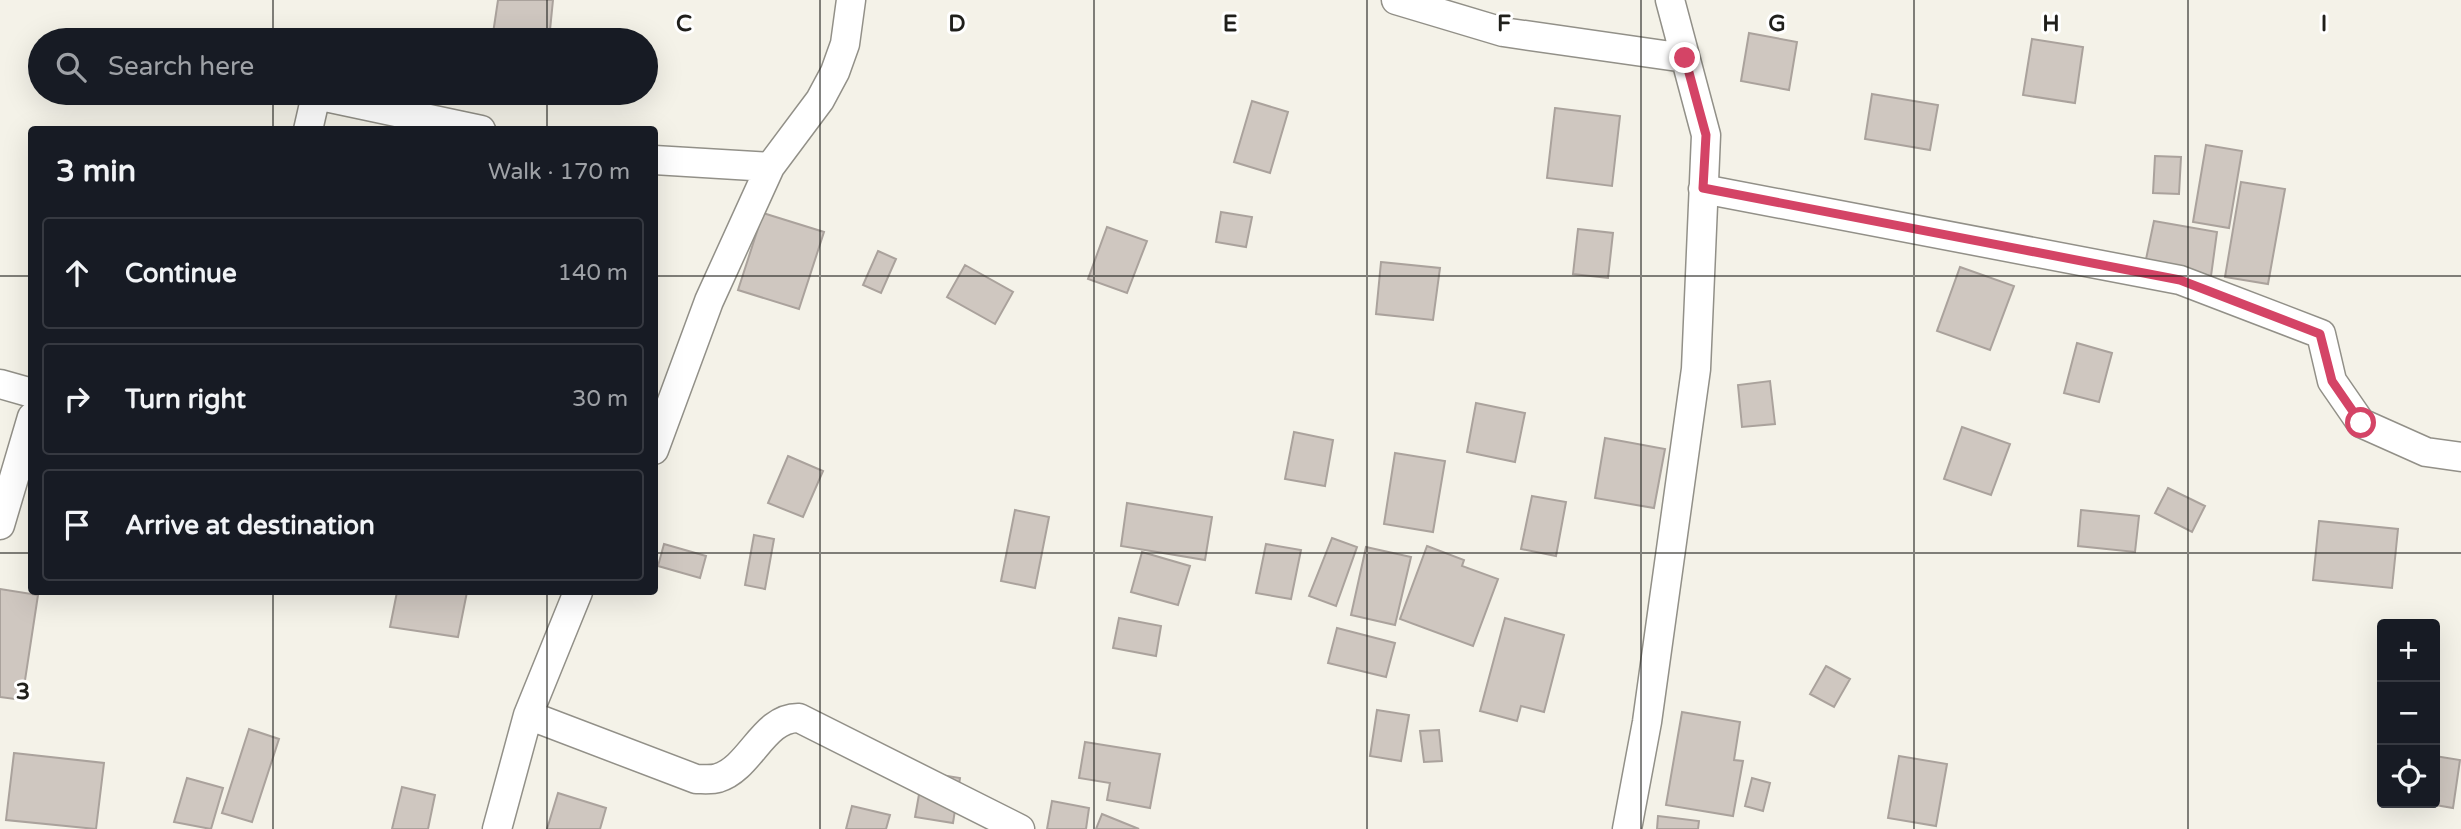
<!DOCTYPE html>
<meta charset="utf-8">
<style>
:root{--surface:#171b24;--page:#20242c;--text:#f1f3f6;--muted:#9ea1a6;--line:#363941}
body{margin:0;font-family:"Varela Round",sans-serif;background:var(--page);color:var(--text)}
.controls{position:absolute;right:21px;bottom:21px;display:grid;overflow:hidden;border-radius:7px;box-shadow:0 7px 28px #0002}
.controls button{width:63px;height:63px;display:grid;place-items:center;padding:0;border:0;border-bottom:2px solid var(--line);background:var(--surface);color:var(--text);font:35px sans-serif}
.stop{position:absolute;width:21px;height:21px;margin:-16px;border:5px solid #d44466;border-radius:50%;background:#fff}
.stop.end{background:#d44466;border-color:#fff;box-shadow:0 2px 7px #0008}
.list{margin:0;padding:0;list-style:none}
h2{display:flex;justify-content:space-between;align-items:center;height:91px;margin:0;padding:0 28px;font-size:30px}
h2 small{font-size:23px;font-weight:400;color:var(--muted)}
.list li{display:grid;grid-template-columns:46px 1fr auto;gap:21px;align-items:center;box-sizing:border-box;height:112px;margin:0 14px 14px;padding:0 14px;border:2px solid var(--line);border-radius:7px}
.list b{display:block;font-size:26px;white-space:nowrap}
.list em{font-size:23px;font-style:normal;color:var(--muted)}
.icon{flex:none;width:38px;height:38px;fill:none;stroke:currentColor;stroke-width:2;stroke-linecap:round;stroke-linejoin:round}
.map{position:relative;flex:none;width:2461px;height:829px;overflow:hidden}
.search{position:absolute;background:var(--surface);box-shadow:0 7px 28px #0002;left:28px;top:28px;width:630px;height:77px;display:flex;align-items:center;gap:18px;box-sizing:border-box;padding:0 24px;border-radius:38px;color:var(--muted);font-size:26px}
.panel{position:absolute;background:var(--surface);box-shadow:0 7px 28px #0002;left:28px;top:126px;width:630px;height:469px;border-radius:7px}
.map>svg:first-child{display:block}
.building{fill:#cfc7c0;stroke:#aaa29c;stroke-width:2}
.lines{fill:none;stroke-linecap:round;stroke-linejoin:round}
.street-casing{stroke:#929088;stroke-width:31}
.street{stroke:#fff;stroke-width:28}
.route{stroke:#d44466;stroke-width:9}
.grid{fill:none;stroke:#1f1f1b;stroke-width:2;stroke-opacity:0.55}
.grid-label{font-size:23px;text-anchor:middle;font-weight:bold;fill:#1f1f1b;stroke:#fff;stroke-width:6;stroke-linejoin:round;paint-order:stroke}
</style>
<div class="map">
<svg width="2461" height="829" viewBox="0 0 2461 829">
<rect width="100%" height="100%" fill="#f4f2e8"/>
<!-- building -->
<path class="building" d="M498,0H553L549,40H492Z
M1749,33L1797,42L1789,90L1741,81Z
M2032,39L2083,47L2075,103L2023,95Z
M1872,94L1938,105L1930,150L1865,139Z
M1252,101L1288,112L1270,173L1234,162Z
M1555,108L1620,116L1612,186L1547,178Z
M2206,145L2242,151L2229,228L2193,222Z
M2155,156L2181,157L2179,194L2153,193Z
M2241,182L2285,189L2268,284L2225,277Z
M1221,212L1252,217L1246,247L1216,242Z
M763,213L824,232L799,309L738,290Z
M2154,221L2217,232L2211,276L2145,264Z
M1107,227L1147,241L1127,293L1088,279Z
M1578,229L1613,233L1608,278L1573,274Z
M878,251L896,259L881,293L863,285Z
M1381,262L1440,268L1433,320L1376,314Z
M965,265L1013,292L995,324L947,297Z
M1960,267L2014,286L1990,350L1937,331Z
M2077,343L2112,353L2099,402L2064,393Z
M1770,381L1775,424L1742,427L1738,385Z
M1476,403L1525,413L1515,462L1467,452Z
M1962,427L2010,444L1991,495L1944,479Z
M1294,432L1333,440L1325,486L1285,479Z
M1605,438L1665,449L1654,508L1595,498Z
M1395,453L1445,461L1433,532L1384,524Z
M788,456L823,471L803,517L768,503Z
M2168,488L2205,506L2192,532L2155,513Z
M1532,496L1566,502L1556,556L1521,549Z
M1127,503L1212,517L1205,560L1121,546Z
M1015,510L1049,517L1035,588L1001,581Z
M2081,510L2139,516L2135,552L2078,546Z
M2319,521L2398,529L2392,588L2313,580Z
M754,535L774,539L765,589L745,585Z
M1332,538L1357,547L1336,606L1309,596Z
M664,544L706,556L700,578L658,566Z
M1266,544L1301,550L1291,599L1256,593Z
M1427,546L1464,560L1462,566L1498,579L1473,646L1400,619Z
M1366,547L1411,557L1395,625L1351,615Z
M1142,552L1190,566L1178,605L1131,592Z
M0,589L38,595L22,700L0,697Z
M397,592H467L458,637L390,627Z
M1119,618L1161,626L1156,656L1113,648Z
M1505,618L1564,635L1544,712L1521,706L1517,721L1480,711Z
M1337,628L1395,643L1386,677L1328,663Z
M1826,666L1850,679L1834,707L1810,694Z
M1377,710L1409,715L1401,761L1370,756Z
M1682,712L1740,722L1734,760L1743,761L1733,816L1666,805Z
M249,729L279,739L252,822L222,813Z
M1439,730L1442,761L1424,762L1420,731Z
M1085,742L1160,754L1150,808L1107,800L1110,783L1079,778Z
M14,753L104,763L96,829L6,820Z
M1899,756L1947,764L1936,826L1888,818Z
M2435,756L2460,760L2453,808L2424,803H2435Z
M923,772L960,778L953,823L915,817Z
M187,778L223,788L211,829L174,822Z
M1752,778L1770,783L1763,811L1745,806Z
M402,787L435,795L428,829H392Z
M558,793L606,808L600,829H547Z
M1052,801L1089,808L1086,829H1047Z
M852,806L890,815L886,829H846Z
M1102,814L1139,829H1096Z
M1658,816L1699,821L1698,829H1657Z"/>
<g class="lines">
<!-- street casing -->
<g class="street-casing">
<path id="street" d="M1396,0L1503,32L1685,58
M308,130L316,95L481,130
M654,160L770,167
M1703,189L2180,280L2321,334L2332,381L2361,423L2426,452L2461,457
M0,384L32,393
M654,450L709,301L770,167L820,100L835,72L845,44L851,0
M0,525L32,417
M528,715L696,779C703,779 712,780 718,778C751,768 763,717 799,718L1020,829
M497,829L528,715L578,592
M1627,829L1647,722L1696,369L1706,135L1670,0"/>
</g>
<!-- street -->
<use href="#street" class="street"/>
</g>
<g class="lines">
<!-- route -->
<path class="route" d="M1685,58L1706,135L1703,188L2180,280L2320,334L2332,381L2361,423"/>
</g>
<!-- grid -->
<path class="grid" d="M273,0V40M547,0V40M820,0V829M1094,0V829M1367,0V829M1641,0V829M1914,0V829M2188,0V829M273,93V130M547,93V130M0,276H32M654,276H2461M0,553H32M654,553H2461M273,592V829M547,592V829"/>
<g class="grid-label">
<text x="684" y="31">C</text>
<text x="957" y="31">D</text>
<text x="1230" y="31">E</text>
<text x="1504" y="31">F</text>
<text x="1777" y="31">G</text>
<text x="2051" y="31">H</text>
<text x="2324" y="31">I</text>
<text x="23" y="699">3</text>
</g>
</svg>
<div class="controls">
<button>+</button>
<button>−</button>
<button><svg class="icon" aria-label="locate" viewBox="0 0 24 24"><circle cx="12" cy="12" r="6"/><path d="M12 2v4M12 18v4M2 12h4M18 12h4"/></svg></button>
</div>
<div class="stop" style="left:2361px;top:423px"></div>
<div class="stop end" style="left:1685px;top:58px"></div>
<div class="search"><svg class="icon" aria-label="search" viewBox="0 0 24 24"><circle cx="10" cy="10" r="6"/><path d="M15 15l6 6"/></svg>Search here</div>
<section class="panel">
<h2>3 min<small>Walk · 170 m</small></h2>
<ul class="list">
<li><svg class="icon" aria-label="ahead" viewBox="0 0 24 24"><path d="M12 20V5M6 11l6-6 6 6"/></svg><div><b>Continue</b></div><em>140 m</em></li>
<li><svg class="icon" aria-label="right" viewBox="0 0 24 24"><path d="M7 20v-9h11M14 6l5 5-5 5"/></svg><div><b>Turn right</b></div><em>30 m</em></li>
<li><svg class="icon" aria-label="arrive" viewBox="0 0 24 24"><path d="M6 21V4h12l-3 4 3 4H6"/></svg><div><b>Arrive at destination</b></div></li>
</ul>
</section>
</div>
